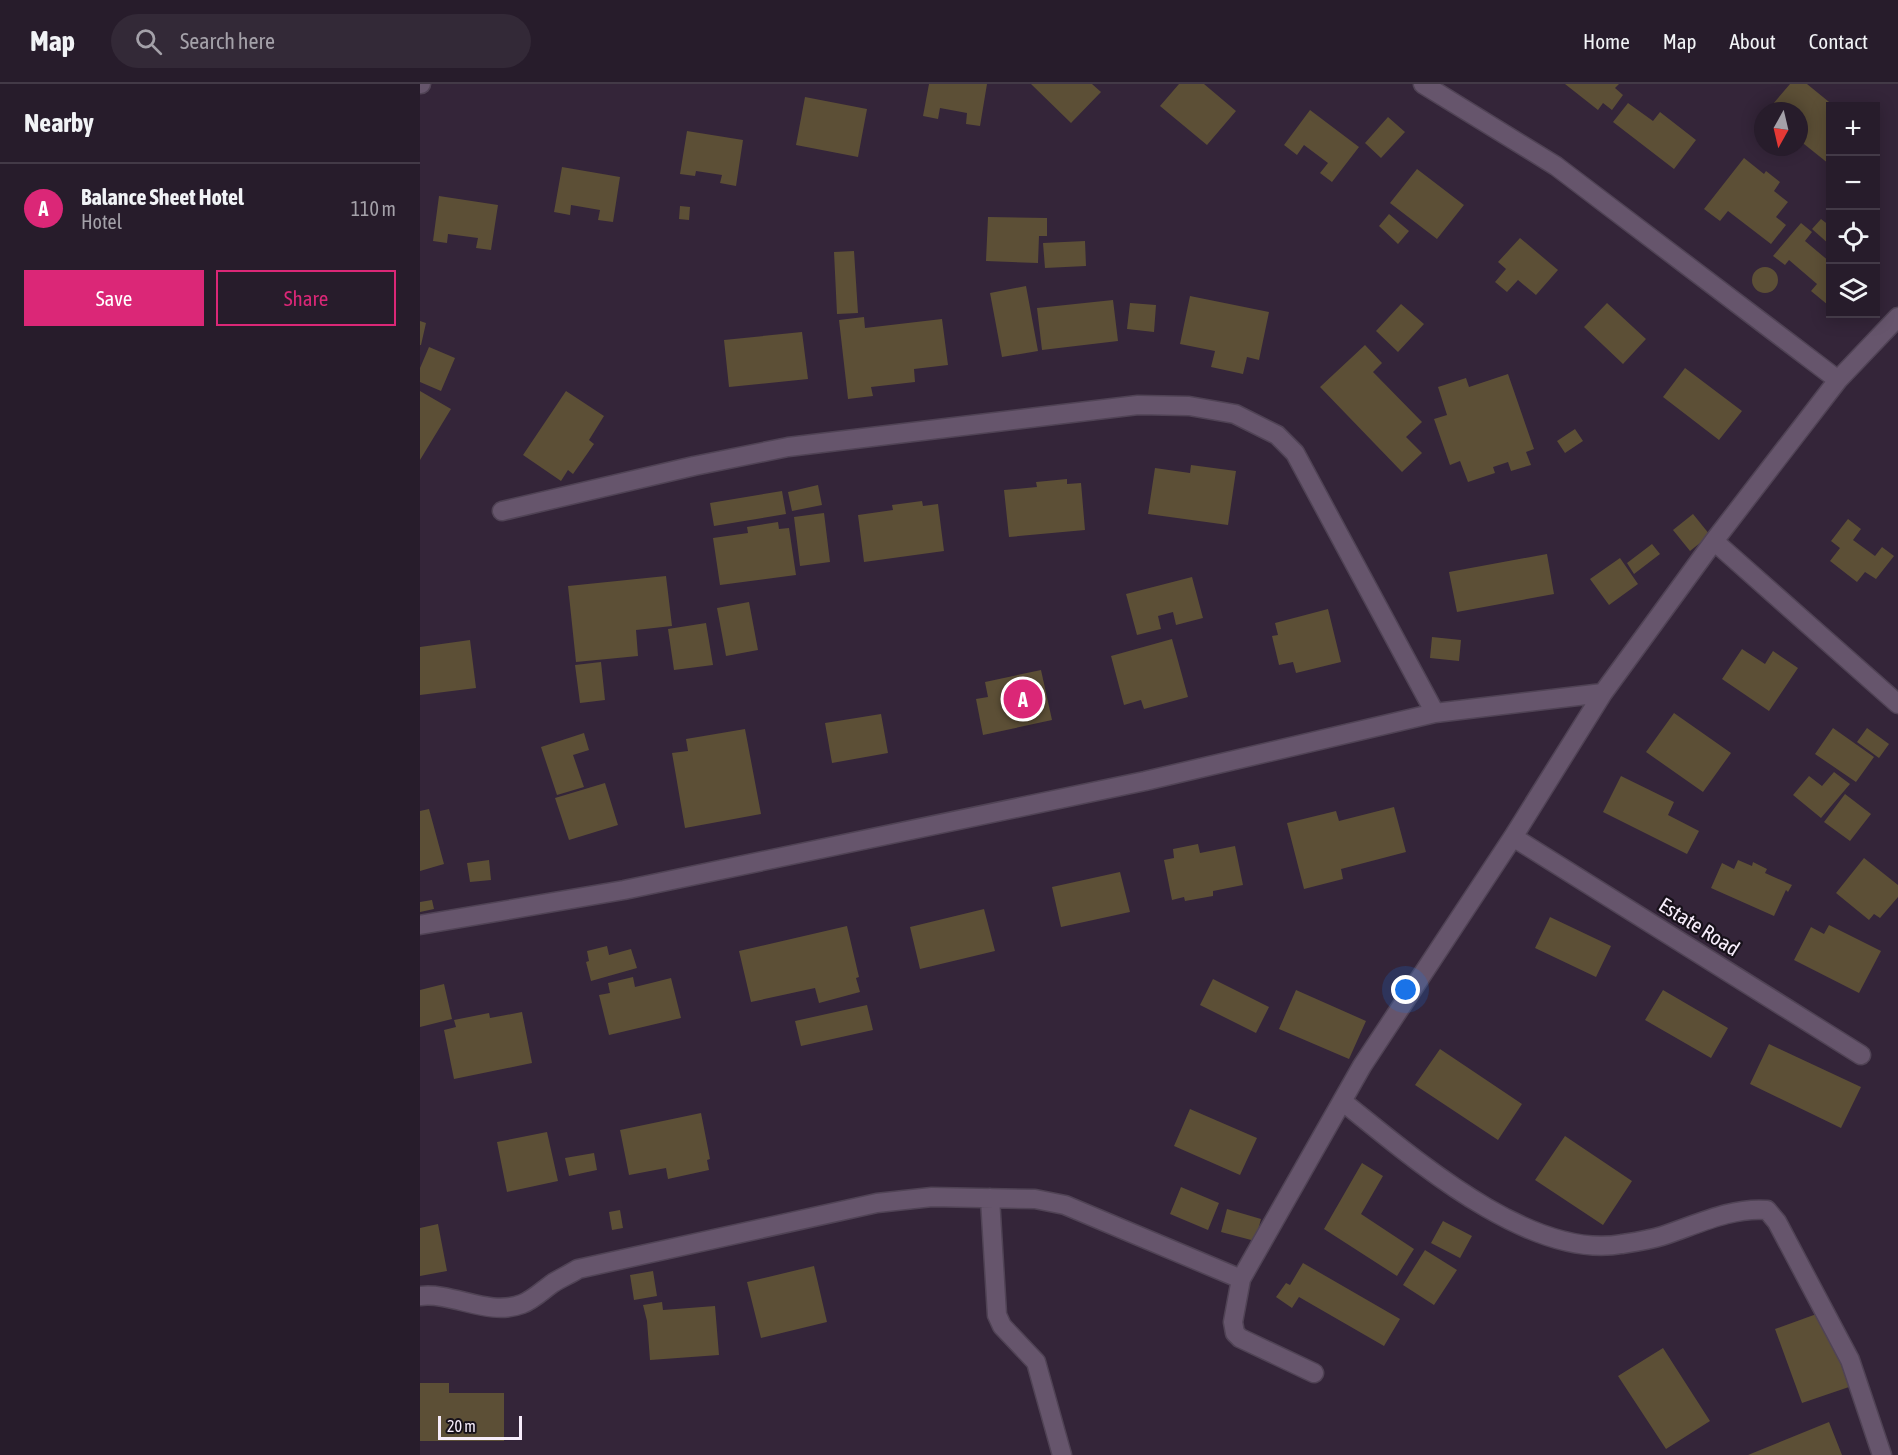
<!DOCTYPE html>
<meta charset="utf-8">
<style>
:root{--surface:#271c2b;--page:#332937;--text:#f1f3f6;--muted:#a4a1a9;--line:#433a47;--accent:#db2777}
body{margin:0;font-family:"Asap Condensed",sans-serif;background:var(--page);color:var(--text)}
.controls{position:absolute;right:18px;top:18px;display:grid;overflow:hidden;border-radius:0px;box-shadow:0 3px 15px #0003}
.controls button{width:54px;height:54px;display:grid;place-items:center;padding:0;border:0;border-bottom:2px solid var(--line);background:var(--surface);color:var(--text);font:30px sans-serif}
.compass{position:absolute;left:1334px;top:18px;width:54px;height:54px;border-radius:50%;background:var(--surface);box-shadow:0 3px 15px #0003;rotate:188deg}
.scale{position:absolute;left:18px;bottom:15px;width:84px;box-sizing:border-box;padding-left:6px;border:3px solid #f7edfb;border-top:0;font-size:16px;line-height:21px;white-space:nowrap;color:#f7edfb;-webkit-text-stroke:4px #17111a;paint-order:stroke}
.you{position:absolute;left:986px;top:906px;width:21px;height:21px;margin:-15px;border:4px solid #fff;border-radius:50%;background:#1a73e8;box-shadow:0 0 0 9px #1a73e833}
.badge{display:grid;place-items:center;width:39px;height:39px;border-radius:50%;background:var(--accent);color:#fff;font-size:20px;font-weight:700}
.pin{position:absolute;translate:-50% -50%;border:3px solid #fff;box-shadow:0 2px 6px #0006}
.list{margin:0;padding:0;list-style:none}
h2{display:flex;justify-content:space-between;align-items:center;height:78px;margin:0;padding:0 24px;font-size:26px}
h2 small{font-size:20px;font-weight:400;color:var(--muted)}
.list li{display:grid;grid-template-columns:39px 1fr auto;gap:18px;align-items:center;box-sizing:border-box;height:90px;padding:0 24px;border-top:2px solid var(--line)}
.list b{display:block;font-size:22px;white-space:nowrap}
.list p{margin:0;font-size:20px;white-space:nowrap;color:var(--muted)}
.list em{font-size:20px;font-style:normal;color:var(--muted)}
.actions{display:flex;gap:12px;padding:18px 24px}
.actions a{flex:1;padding:14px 0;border:2px solid var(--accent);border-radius:0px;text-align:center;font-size:21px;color:var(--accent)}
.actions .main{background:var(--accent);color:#fff}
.icon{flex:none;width:33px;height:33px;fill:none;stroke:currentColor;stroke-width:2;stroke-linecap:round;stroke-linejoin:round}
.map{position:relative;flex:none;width:1478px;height:1371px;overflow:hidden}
header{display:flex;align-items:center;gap:36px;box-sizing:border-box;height:84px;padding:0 30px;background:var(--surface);border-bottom:2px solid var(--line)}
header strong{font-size:28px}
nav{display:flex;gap:33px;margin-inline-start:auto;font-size:21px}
.search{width:420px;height:54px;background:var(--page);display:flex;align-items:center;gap:15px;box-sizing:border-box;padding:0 21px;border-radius:33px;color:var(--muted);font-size:22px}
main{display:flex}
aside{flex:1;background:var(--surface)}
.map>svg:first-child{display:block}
.building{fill:#5c4f36}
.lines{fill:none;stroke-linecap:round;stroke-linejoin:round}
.minor-casing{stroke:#504355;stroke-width:21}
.minor{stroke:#66556c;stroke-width:18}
.labels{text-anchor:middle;stroke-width:4.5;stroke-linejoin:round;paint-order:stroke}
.street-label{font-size:21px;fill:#f7edfb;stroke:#17111a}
</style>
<header>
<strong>Map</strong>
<div class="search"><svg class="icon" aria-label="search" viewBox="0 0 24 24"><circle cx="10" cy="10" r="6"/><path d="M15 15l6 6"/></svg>Search here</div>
<nav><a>Home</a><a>Map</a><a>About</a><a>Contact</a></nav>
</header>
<main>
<aside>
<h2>Nearby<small></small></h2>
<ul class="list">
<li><span class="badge">A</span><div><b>Balance Sheet Hotel</b><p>Hotel</p></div><em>110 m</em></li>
</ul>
<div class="actions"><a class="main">Save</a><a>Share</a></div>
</aside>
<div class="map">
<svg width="1478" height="1371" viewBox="0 0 1478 1371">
<rect width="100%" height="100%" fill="#342539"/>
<!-- building -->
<path class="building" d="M509,0H567L560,42L546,40L547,29L520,24L518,35L503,32Z
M611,0H672L681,8L651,39Z
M759,0H784L816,27L787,61L740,22Z
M1145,0H1199L1195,4L1203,11L1192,26L1183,19L1178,26Z
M1370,0H1387L1414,22H1410L1409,80L1379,56V27H1347Z
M385,13L447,25L438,73L376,61Z
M1208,19L1233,37L1240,28L1276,56L1254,85L1193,38Z
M890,26L939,63L912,98L900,89L908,79L884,61L877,71L864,61Z
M968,33L985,48L961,74L945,59Z
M267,47L323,56L316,102L300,99L302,91L276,87L275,92L260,90Z
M1324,74L1344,90L1346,87L1360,98L1354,107L1368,118L1356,133L1366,141L1351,160L1308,127L1300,137L1284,125Z
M142,83L200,93L193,138L178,136L180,126L151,121L150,131L134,128Z
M997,85L1044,121L1017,155L970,119Z
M19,112L78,121L71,166L56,164L58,154L28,150L27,159L13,157Z
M260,122L270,123L269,136L259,135Z
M969,130L989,147L978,160L959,142Z
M568,133L627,134V152H619L618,179L566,177Z
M1401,135L1410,142V161L1392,145Z
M1381,139L1392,148L1385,157L1410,178V218L1408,221L1391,207L1397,200L1369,176L1365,181L1353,172Z
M1100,154L1138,186L1116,211L1098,196L1087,208L1075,198L1086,185L1078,178Z
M665,157L666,182L625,184L623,159Z
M434,167L438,229L417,230L414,168Z
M1332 196a13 13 0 1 1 26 0a13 13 0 1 1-26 0Z
M606,202L618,267L582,273L570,209Z
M770,212L849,228L839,276L827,273L823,290L791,283L795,267L760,260Z
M693,216L698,257L622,266L617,224Z
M710,219L736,221L734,248L707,245Z
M1187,219L1226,255L1203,280L1164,243Z
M981,220L1004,240L978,268L956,247Z
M444,233L445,244L522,235L528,281L494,285L495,298L451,303L453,312L428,315L419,236Z
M0,237L6,239L1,261H0Z
M382,248L388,295L309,303L304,256Z
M945,261L962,279L953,288L1002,338L986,353L1002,369L982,388L900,303Z
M9,263L35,274L21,307L0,298V284Z
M1265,284L1322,327L1299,356L1243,313Z
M1088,290L1114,365L1106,368L1111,381L1091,387L1088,378L1073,383L1075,389L1048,398L1040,377L1030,381L1014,335L1027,331L1018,303L1046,294L1049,303Z
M0,307L31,325L0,376Z
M146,307L184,332L169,356L174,360L153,390L148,386L141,397L103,371Z
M1155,345L1163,357L1145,369L1137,357Z
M771,381L816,387L808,441L728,430L735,384L770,389Z
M647,395V400L661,399L665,446L589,453L584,406L617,403L616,398Z
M398,401L402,421L372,427L368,408Z
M362,407L366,430L294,442L290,419Z
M502,417L503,422L518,420L524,467L444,478L438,431L473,426L472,421Z
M404,429L410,478L380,482L374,433Z
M1273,430L1290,451L1270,467L1253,446Z
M1428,435L1441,445L1433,456L1455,472L1462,463L1474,472L1456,495L1445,488L1437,498L1410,477L1420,464L1411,457Z
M358,438L359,445L369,444L376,491L300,501L293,454L328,449L327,443Z
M1232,460L1240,470L1214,490L1207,479Z
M1127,470L1134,510L1037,528L1029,488Z
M1200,474L1218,500L1189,521L1170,495Z
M246,492L252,542L216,546L218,572L156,578L148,502Z
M772,493L783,534L756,541L753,528L738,532L741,545L717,551L706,510Z
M329,518L338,566L306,572L297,524Z
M908,525L921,578L876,589L873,578L859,581L852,552L858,551L855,539Z
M286,539L293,581L254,586L248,545Z
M1012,553L1041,556L1039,577L1010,574Z
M752,555L768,613L724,625L721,616L704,621L691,572Z
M50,556L56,604L0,611V563Z
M1322,565L1345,580L1353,567L1378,584L1349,627L1302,595Z
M181,578L185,616L160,619L155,581Z
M621,586L632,636L563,651L556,615L568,613L565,598Z
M1254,629L1311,669L1283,708L1226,668Z
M461,630L468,669L412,679L405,639Z
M1413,644L1454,673L1436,698L1395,670Z
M1447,644L1469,660L1459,674L1437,658Z
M325,645L341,730L265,744L252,669L268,667L266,655Z
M164,649L169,666L153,671L164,703L137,711L121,663Z
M1414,688L1430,700L1401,734L1373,711L1389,692L1402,702Z
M1201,692L1254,718L1248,731L1279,747L1267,770L1183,728Z
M185,699L198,741L149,756L135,714Z
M1425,710L1451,730L1430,757L1404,738Z
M974,723L986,768L921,785L923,795L884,805L867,739L916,727L919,737Z
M9,725L24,780L0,787V727Z
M778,760L780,769L815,762L823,801L793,807V812L765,817L764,813L752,816L744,776L754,774L753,765Z
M1444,774L1478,801V813L1460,834L1454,830L1449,836L1416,809Z
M69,776L71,796L50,798L47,779Z
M1318,776L1332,782L1333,778L1347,785L1345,789L1372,801L1368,808L1366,806L1354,832L1291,804L1302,779L1314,785Z
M700,788L710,828L641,843L632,803Z
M12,816L14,825L0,828V818Z
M564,825L575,867L500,885L490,843Z
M1130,833L1191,862L1176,893L1115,864Z
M1409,841L1461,867L1439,909L1374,876L1391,843L1404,850Z
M427,842L439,893L436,894L440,908L399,919L395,904L331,918L319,867Z
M187,862L189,871L211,865L217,884L171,897L166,878L169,877L167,867Z
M213,893L215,903L251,894L261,934L189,951L179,911L190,909L188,899Z
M793,895L849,923L836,949L780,921Z
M24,900L32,935L0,943V906Z
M876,906L946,937L929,975L859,945Z
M1243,906L1308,944L1291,974L1225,936Z
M447,921L453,946L381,962L375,937Z
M102,928L112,979L34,995L24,946L36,943L34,936L69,929L70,934Z
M1349,960L1441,1003L1421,1044L1330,1000Z
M1020,965L1102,1020L1078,1056L995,1001Z
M770,1025L837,1054L820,1091L754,1062Z
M281,1029L290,1075L287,1076L289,1086L248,1095L246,1084L209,1091L200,1046Z
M127,1048L138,1097L87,1108L77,1058Z
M1145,1052L1212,1097L1183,1141L1115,1096Z
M174,1069L177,1086L149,1092L145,1074Z
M942,1079L963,1092L941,1130L994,1165L977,1192L904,1145Z
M761,1103L799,1119L788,1146L750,1130Z
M807,1125L841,1135L835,1157L801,1148Z
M200,1126L203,1144L192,1146L189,1128Z
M1023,1137L1052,1152L1040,1174L1011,1159Z
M18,1140L27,1187L0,1192V1144Z
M1005,1166L1037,1186L1014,1221L983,1201Z
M883,1179L980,1235L964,1262L879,1213L872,1224L856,1213L866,1199L870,1201Z
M394,1182L407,1238L341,1254L327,1198Z
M233,1187L237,1212L214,1216L210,1191Z
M242,1218L243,1226L295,1222L299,1271L230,1276L227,1237L223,1221Z
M1402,1228L1429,1303L1382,1319L1355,1245Z
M1243,1264L1290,1337L1246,1365L1198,1292Z
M0,1299H29V1309H84V1357H0Z
M1409,1338L1422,1371H1328Z"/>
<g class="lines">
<!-- minor casing -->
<g class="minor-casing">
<path id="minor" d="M0,0H1
M1003,0L1136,82L1418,296
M82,427L274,382L368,363L718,321L769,322L815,330L857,351L875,369L1015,629
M1294,457L1478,620
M1093,753L1441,971
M0,841L204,806L725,697L1015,629L1183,609
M922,1017C991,1072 1109,1177 1202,1160C1215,1158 1229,1156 1242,1152C1276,1141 1311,1123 1347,1126L1357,1138L1430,1276L1462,1371
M570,1114L577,1231L582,1242L616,1278L642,1371
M0,1212C34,1208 68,1233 102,1220C113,1216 123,1206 133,1199C141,1194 150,1190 158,1185L457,1119L512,1113L615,1115L645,1121L821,1195
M894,1289L820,1254L815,1249L813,1238L821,1195L942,982L1093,753L1183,609L1294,457L1418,296L1478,233"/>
</g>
<!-- minor -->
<use href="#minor" class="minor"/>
</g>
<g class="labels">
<!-- street labels -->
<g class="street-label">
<text transform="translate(1279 843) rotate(32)" y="7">Estate Road</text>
</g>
</g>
</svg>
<div class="controls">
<button>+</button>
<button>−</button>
<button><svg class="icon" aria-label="locate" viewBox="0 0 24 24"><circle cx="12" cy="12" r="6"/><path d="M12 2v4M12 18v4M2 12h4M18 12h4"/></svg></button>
<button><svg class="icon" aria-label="layers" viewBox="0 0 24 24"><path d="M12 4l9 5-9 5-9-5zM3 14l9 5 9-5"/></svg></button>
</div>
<svg class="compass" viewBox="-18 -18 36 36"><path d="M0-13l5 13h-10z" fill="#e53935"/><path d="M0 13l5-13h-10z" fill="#a4a1a9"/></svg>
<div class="scale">20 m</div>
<div class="you"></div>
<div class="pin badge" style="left:603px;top:615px">A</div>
</div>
</main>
